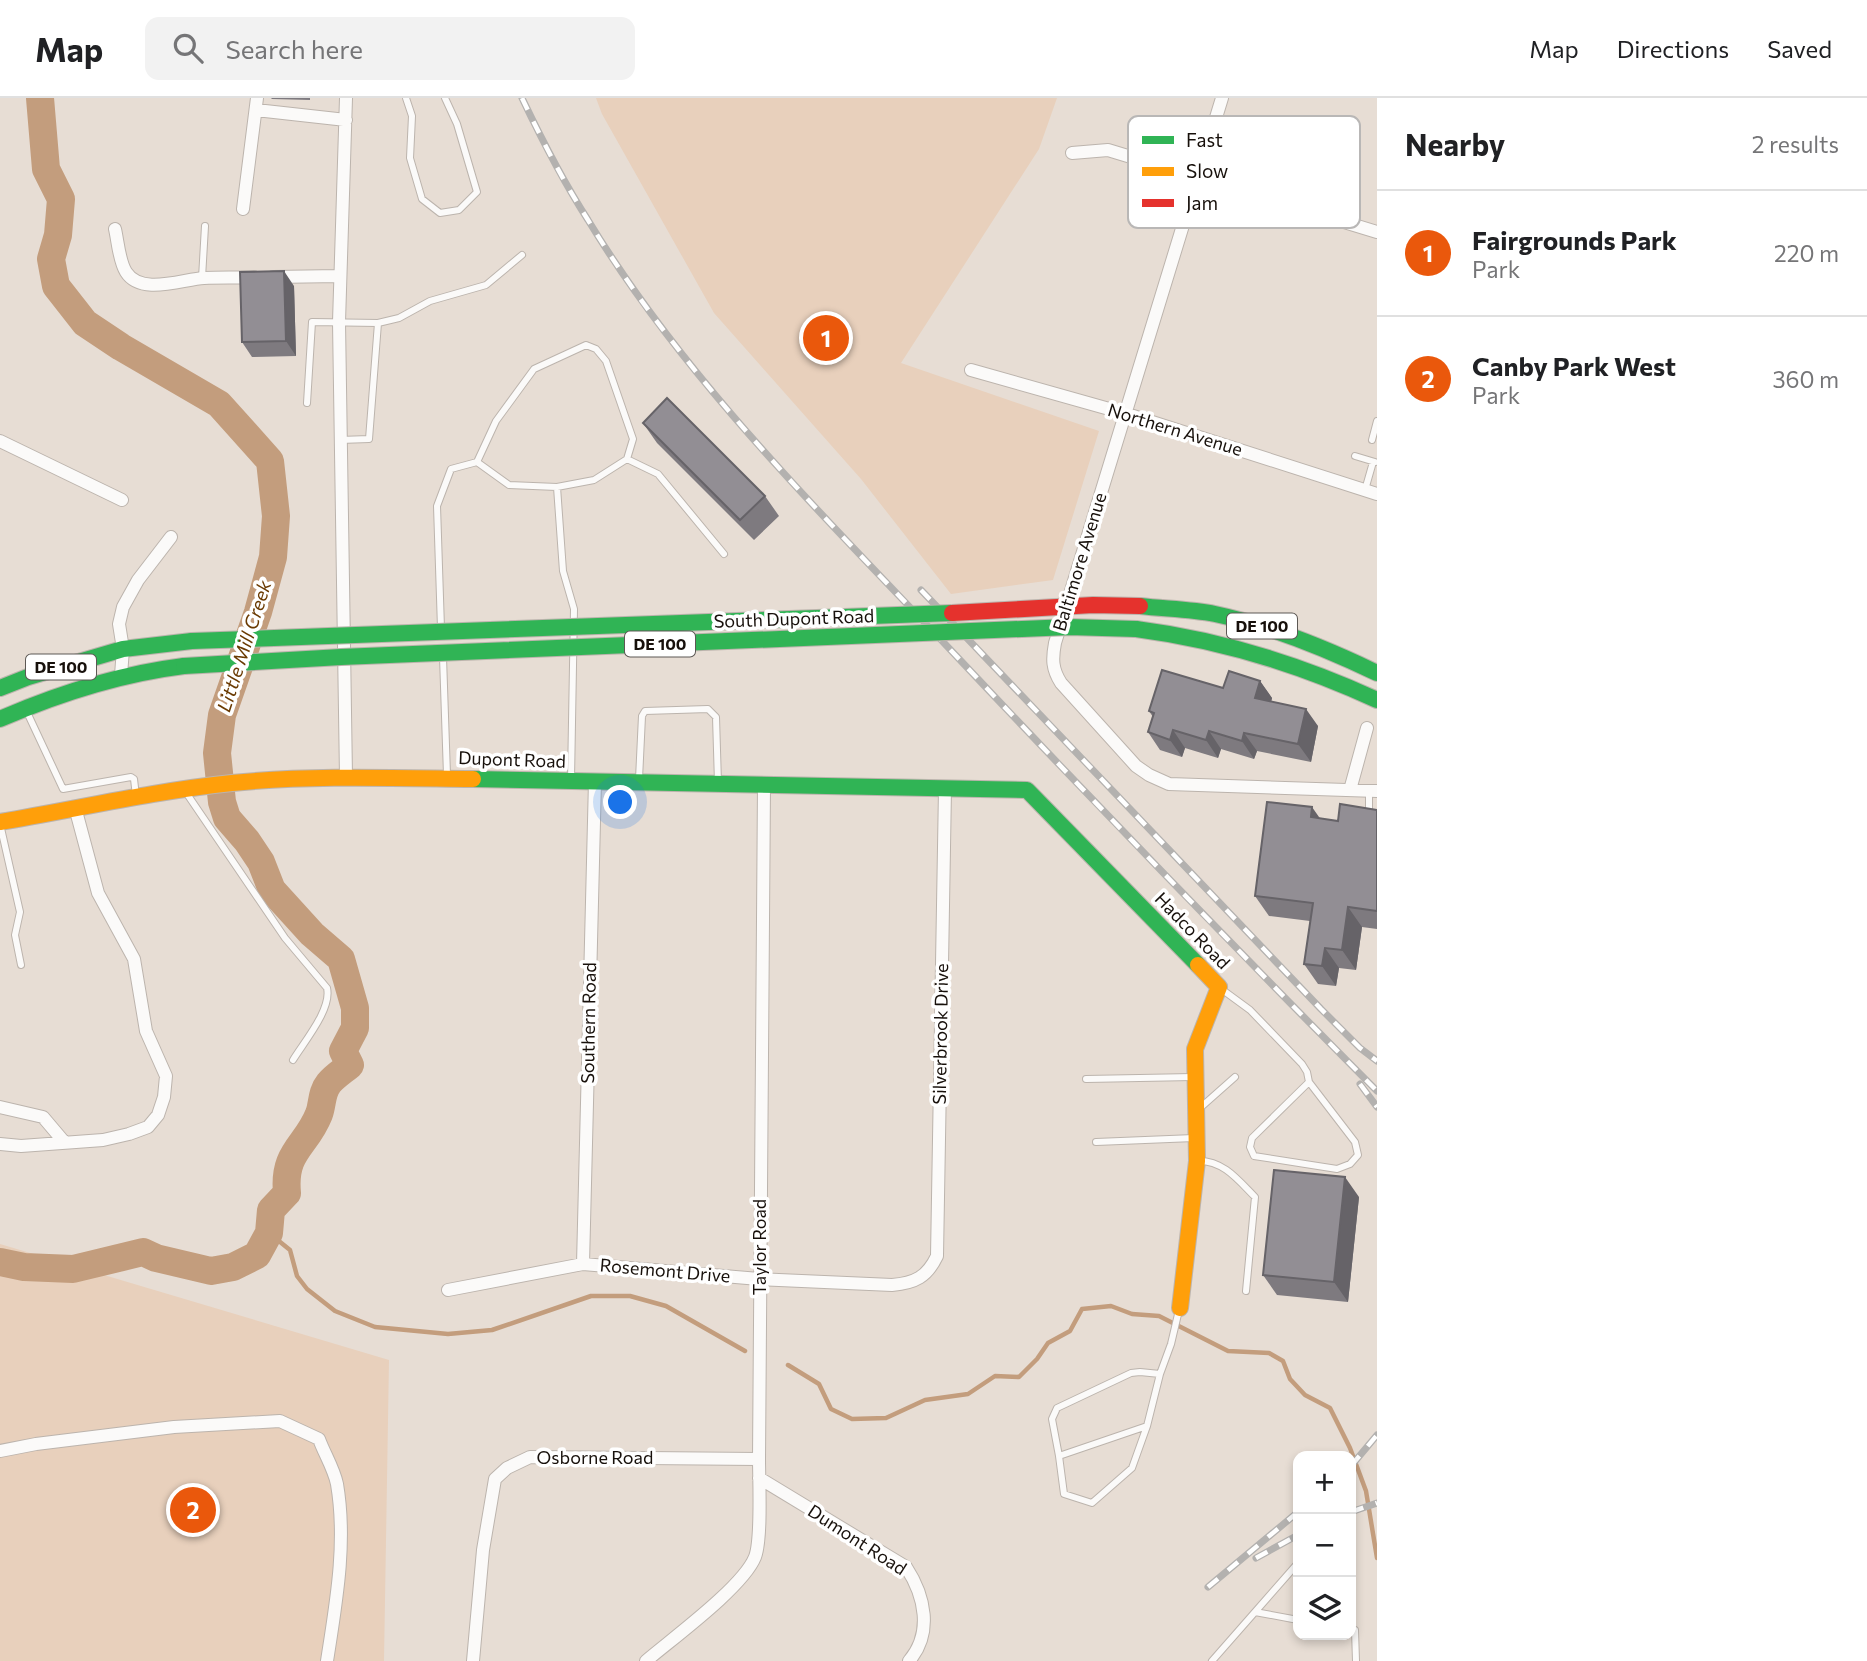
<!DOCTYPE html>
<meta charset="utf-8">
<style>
:root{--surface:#fff;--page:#f2f2f2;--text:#202124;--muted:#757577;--line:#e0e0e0;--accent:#ea580c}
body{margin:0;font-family:Commissioner,sans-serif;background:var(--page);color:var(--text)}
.controls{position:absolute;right:21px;bottom:21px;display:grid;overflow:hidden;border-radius:14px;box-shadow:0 4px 10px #0003}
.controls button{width:63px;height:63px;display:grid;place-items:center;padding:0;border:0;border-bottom:2px solid var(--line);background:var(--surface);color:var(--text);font:35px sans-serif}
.you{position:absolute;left:621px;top:705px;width:24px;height:24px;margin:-18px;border:5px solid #fff;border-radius:50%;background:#1a73e8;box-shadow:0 0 0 10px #1a73e833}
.badge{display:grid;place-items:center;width:46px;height:46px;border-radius:50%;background:var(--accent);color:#fff;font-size:23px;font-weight:700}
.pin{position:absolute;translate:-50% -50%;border:4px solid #fff;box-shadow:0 2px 7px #0006}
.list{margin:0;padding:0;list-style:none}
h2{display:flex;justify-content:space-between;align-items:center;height:91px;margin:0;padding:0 28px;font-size:30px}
h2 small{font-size:23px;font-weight:400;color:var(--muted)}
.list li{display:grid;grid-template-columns:46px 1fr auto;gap:21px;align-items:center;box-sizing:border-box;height:126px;padding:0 28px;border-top:2px solid var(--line)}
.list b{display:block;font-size:26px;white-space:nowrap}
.list p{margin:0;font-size:23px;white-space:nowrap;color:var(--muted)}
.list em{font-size:23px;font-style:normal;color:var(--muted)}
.icon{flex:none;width:38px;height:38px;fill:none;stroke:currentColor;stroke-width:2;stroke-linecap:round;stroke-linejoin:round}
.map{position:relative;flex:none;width:1377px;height:1563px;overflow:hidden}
header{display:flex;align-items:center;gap:42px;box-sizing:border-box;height:98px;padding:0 35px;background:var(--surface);border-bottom:2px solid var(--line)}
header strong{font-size:33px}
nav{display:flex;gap:38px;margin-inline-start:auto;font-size:24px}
.search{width:490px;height:63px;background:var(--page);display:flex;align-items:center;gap:18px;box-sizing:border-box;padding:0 24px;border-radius:14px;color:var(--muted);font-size:26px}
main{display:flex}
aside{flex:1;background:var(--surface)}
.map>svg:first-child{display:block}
.green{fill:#e8d0bc}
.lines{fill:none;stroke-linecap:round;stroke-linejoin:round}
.stream{stroke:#c39d7d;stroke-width:4.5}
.river{stroke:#c39d7d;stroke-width:28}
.lane-casing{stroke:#bcb4ad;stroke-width:8}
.street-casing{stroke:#bcb4ad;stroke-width:14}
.fast-casing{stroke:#bcb4ad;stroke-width:18}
.slow-casing{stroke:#bcb4ad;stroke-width:18}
.lane{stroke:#fbfaf9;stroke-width:6}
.street{stroke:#fbfaf9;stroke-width:12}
.fast{stroke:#30b455;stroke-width:16}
.slow{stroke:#ff9f0a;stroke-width:16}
.rail-casing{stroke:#b3b1af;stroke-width:7}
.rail{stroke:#fff;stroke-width:4.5;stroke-dasharray:13;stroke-linecap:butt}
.fast-bridge-casing{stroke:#bcb4ad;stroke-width:18;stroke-linecap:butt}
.jam-bridge-casing{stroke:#bcb4ad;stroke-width:18;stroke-linecap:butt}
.fast-bridge{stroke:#30b455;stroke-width:16}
.jam-bridge{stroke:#e5322d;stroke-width:16}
.wall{fill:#7e7a7f}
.shaded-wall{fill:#666368}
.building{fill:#928e94;stroke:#666368;stroke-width:2}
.labels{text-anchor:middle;stroke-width:7;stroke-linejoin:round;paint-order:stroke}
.shield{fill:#fff;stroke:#5d5854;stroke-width:2}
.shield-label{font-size:16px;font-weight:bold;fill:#17100b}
.street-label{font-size:18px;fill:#17100b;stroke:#fff}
.water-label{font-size:19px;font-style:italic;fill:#6a3a02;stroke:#fff}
.key{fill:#fff;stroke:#b9b7b6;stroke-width:2}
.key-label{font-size:19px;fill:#17100b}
</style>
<header>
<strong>Map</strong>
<div class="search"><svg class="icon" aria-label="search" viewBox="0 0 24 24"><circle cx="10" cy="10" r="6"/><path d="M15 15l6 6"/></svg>Search here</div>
<nav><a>Map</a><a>Directions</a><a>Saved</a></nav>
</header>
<main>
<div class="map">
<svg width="1377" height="1563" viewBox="0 0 1377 1563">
<rect width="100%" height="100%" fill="#e7ddd4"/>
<!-- green -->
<path class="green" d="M596,0H1057L1039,51L901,265L1099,333L1053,482L951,496L861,381L714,215L602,16Z
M0,1146L389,1262L384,1563H0Z"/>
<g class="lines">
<!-- stream -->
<path class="stream" d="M269,1135L290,1152L297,1178L307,1191L335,1213L375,1229L448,1236L492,1232L591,1198H630L666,1208L745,1253
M788,1267L819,1286L831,1311L852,1321L886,1320L925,1302L968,1296L995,1278L1019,1279L1037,1261L1048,1245L1070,1233L1082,1211L1111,1208L1132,1216L1159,1218L1228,1253L1269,1255L1283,1263L1290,1281L1305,1297L1330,1310L1350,1350L1366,1393L1377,1460"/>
<!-- river -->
<path class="river" d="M0,1164L24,1169L73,1171L143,1154L156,1160L211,1173L233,1169L257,1157L269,1135L271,1112L287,1095C283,1053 306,1049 319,1016C323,1005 321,995 329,985C335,978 343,973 350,967L343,953L355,930V910L341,861L312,836L272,792L261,764L247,743L227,720L222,704L217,655L222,617L258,514L273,459L276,418L270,363L219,306L121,249L85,225L56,188L51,161L58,137L61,101L46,71L40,0"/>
<!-- lane casing -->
<g class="lane-casing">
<path id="lane" d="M406,0L412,18L410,60L422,101L440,115L459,112L477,94L457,26L445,0
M202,180L205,128
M307,305L312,224L378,225L399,220L430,203L486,187L522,157
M340,342L369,341L378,225
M1372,342L1377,323
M1355,358L1375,364
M627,361L658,376L724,456
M477,364L496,323L534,271L586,247L596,251L606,263L633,341L627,361L594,382L557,389
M1365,392L1373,364
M441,530L437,408L451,371L477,364L509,387L557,389L563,473L574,511L571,681
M443,559L447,677
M26,612L63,691L131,679L134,681L136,698
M639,681L642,618L645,613L708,611L716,619L718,685
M185,693L285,840L327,890C332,911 304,944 293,962
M1369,718V692
M0,726L20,814L15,837L21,867
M1220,890L1250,912L1302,966L1307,974L1309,984L1252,1040L1250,1049L1254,1058L1337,1071L1350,1066L1358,1057L1355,1044L1309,984
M1086,981L1193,979
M1200,1010L1235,979
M1096,1044L1194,1040
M1199,1063C1224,1063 1238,1082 1255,1099L1246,1193
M1147,1328L1059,1358L1064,1396L1092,1405L1132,1370L1147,1328L1160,1276L1171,1246L1179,1212
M1059,1358L1052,1321L1057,1310L1131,1275L1140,1274L1160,1276
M1255,1514L1298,1465
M1351,1532H1355L1356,1563
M1212,1563L1255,1514L1298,1522"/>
</g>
<!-- street casing -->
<g class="street-casing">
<path id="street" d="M1222,0L1055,545C1052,561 1052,571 1061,585L1136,668L1149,677L1169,686L1377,693
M256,12L346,22
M1072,55L1108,52L1377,134
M243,111L257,0
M115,131C118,144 119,163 126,174C141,198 183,181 204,180C221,179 238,180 254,179
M273,179L339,178
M971,272L1127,316L1377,396
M0,343L122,402
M121,577L123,551L119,526L123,509L138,482L171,439
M346,679L339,224L346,0
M1350,692L1367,630
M0,1009L43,1019L65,1045
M0,1046L21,1048L103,1042L129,1036L148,1029L158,1017L164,999L166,978L146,933L134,861L98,795L76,713
M583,1166L595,683
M448,1192L583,1166L759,1181L892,1187C915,1185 927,1179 937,1158L945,691
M0,1353L36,1346L174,1329L280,1323L319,1341C324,1355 334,1371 337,1386C347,1445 336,1505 327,1563
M759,1380L906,1469C925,1498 933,1535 909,1563
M473,1563L483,1452L495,1381L507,1370L530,1359L759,1361
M646,1563C673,1540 743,1489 755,1459C762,1441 759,1383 759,1361L764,687"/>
</g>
<!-- fast casing -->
<g class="fast-casing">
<path id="fast" d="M1140,508C1165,511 1190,511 1215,516C1272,528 1325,550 1377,575
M1136,531C1221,542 1299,566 1377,602
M0,590L28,579L123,551L192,543
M0,621C60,595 119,576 184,568
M473,681L1027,692L1198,867"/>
</g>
<!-- slow casing -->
<g class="slow-casing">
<path id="slow" d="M0,724C77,711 154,693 232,685C312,677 393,680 473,681
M1180,1210L1197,1063L1195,951L1219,889L1198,867"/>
</g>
<!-- lane -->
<use href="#lane" class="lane"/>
<!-- street -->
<use href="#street" class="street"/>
<!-- fast -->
<use href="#fast" class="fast"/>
<!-- slow -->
<use href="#slow" class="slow"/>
<!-- rail casing -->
<g class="rail-casing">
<path id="rail" d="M522,0C542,42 563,83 588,122C684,280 818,412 945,546C1087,697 1231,846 1377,993
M921,492L1321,911L1360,950L1377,963
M1360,986L1377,1009
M1351,1368L1377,1337
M1351,1414L1377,1405
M1256,1460L1298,1437
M1208,1489L1298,1414"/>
</g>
<!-- rail -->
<use href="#rail" class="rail"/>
<!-- fast-bridge casing -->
<g class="fast-bridge-casing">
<path id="fast-bridge" d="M192,543L952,515
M184,568L341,559L1069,529L1136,531"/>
</g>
<!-- jam-bridge casing -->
<g class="jam-bridge-casing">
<path id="jam-bridge" d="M952,515L1093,507L1140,508"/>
</g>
<!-- fast-bridge -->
<use href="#fast-bridge" class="fast-bridge"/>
<!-- jam-bridge -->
<use href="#jam-bridge" class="jam-bridge"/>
</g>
<!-- wall -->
<path class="wall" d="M271,0H310V2L272,1Z
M294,188L296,258L252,259L242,244Z
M643,325L765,398L779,418L754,442L657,345Z
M1260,583L1272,600L1271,604L1318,628L1311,664L1257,653L1254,661L1221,651L1218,660L1185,650L1182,659L1160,652L1148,634L1153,619L1149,613L1223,590Z
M1377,712V831L1362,829L1356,872L1339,870L1336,888L1318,886L1304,866L1310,823L1269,818L1255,798L1320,721L1338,723Z
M1359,1099L1348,1204L1277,1197L1263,1177Z"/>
<!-- shaded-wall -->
<path class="shaded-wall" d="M284,173L294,188L296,258L286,243Z
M1260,583L1272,600L1267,618L1255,600Z
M1306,611L1318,628L1311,664L1298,646Z
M1173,632L1185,650L1182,659L1170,642Z
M1209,633L1221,651L1218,660L1206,642Z
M1244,635L1257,653L1254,661L1242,643Z
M1312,709L1326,729L1311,719Z
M1348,809L1362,829L1356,872L1342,852Z
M1325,850L1339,870L1336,888L1322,868Z
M1345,1079L1359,1099L1348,1204L1334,1184Z"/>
<!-- building -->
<path class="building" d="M284,173L286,243L242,244L240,174Z
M667,300L765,398L740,422L643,325Z
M1162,572L1223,590L1229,573L1260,583L1255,600L1306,611L1298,646L1244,635L1242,643L1209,633L1206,642L1173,632L1170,642L1148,634L1154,615L1149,613Z
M1267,704L1312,709L1311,719L1338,723L1340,706L1377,712V813L1348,809L1342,852L1325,850L1322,868L1304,866L1313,805L1255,798Z
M1274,1072L1345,1079L1334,1184L1263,1177Z"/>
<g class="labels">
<!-- shield labels -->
<g class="shield">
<rect x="1227" y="515.5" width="70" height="25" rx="5"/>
<rect x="625" y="533.5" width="70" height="25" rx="5"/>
<rect x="26" y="556.5" width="70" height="25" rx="5"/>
</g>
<g class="shield-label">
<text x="1262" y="534">DE 100</text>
<text x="660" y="552">DE 100</text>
<text x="61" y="575">DE 100</text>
</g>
<!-- street labels -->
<g class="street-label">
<text transform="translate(1175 332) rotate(17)" y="6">Northern Avenue</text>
<text transform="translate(1080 464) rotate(-73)" y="6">Baltimore Avenue</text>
<text transform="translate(794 521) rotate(-2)" y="6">South Dupont Road</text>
<text transform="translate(512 662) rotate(2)" y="6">Dupont Road</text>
<text transform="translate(1192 833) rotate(46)" y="6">Hadco Road</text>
<text transform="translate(589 925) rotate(-89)" y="6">Southern Road</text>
<text transform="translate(941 936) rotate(-89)" y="6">Silverbrook Drive</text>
<text transform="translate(760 1149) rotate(-90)" y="6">Taylor Road</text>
<text transform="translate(665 1173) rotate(5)" y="6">Rosemont Drive</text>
<text x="595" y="1366">Osborne Road</text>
<text transform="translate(857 1442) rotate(33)" y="6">Dumont Road</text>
</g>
<!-- water labels -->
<g class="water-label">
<text transform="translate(244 548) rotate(-72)" y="7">Little Mill Creek</text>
</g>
</g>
<!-- legend -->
<rect x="1128" y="18" width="232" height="112" rx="10" class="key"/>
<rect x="1142" y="38" width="32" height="8" fill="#30b455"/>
<rect x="1142" y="69" width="32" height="9" fill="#ff9f0a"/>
<rect x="1142" y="101" width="32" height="8" fill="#e5322d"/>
<g class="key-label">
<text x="1186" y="49">Fast</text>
<text x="1186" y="80">Slow</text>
<text x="1186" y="112">Jam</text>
</g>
</svg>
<div class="controls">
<button>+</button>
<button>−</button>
<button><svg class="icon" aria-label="layers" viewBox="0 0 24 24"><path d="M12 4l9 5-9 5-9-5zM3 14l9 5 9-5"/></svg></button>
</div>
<div class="you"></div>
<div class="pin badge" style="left:826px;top:240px">1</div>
<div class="pin badge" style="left:193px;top:1412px">2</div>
</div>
<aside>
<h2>Nearby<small>2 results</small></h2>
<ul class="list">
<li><span class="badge">1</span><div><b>Fairgrounds Park</b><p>Park</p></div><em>220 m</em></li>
<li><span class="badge">2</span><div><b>Canby Park West</b><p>Park</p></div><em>360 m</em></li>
</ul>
</aside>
</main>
